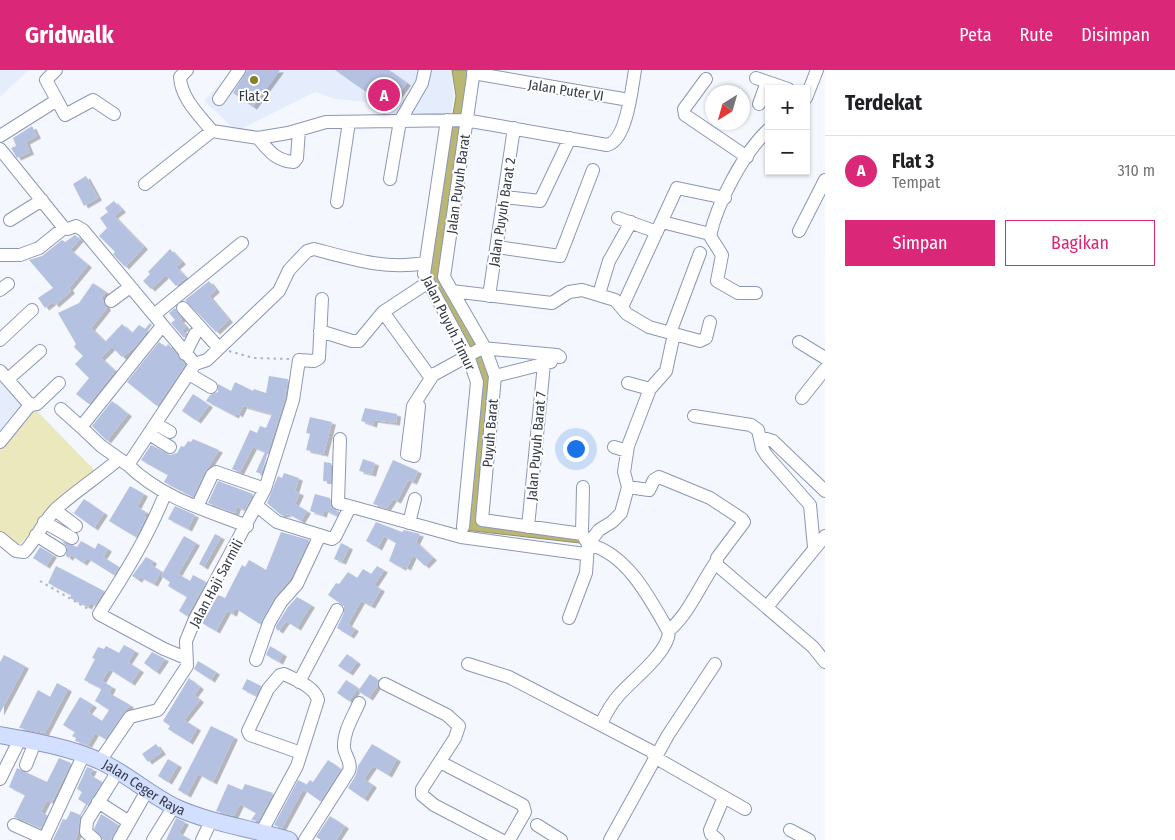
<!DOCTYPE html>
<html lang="id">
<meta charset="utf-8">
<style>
:root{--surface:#fff;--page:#f6f6f6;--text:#202124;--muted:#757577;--line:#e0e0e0;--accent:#db2777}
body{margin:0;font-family:"Fira Sans Condensed",sans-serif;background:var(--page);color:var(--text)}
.controls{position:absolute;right:15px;top:15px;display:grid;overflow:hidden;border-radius:0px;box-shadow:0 1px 4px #0004}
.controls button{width:45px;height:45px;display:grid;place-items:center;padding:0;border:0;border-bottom:1px solid var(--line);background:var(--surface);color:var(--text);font:25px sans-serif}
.compass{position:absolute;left:705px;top:15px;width:45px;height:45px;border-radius:50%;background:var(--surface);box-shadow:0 1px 4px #0004;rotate:217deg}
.you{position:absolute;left:575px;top:378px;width:18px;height:18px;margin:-12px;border:4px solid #fff;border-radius:50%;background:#1a73e8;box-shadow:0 0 0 8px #1a73e833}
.badge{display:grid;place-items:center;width:32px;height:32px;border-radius:50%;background:var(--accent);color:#fff;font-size:16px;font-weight:700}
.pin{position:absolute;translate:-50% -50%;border:2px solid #fff;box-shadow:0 1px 5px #0006}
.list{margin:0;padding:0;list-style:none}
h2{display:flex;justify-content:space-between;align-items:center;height:65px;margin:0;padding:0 20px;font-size:21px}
h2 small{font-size:16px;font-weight:400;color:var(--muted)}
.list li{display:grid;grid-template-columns:32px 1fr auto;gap:15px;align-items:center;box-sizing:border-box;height:70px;padding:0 20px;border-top:1px solid var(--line)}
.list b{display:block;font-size:19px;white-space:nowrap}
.list p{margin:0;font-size:16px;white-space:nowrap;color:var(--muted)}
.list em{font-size:16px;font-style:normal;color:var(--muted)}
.actions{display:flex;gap:10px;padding:15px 20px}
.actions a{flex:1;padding:11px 0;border:1px solid var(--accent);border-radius:0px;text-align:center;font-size:18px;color:var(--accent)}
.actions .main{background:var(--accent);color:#fff}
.map{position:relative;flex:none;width:825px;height:770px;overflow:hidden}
header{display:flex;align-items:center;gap:30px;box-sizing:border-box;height:70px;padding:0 25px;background:var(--accent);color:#fff}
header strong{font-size:24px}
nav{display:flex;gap:28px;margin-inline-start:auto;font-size:18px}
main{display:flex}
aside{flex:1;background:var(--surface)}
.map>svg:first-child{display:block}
.built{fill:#e5ecfc}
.green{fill:#ebe8bd}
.water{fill:#bab673;stroke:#929066}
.building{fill:#b5c1e1;filter:url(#shadow)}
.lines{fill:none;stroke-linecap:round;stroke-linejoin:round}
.minor-casing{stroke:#8b97b5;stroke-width:14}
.major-casing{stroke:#8897be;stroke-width:18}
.path{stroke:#b1b5bd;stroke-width:2;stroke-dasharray:2.5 4;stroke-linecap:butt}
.minor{stroke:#fff;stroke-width:12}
.major{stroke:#d3dffe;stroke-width:16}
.poi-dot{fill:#868027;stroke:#fff;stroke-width:2}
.labels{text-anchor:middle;stroke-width:4;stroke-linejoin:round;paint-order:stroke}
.street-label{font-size:14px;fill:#343946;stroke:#fff}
.poi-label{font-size:14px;fill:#343946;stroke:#fff}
</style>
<header>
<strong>Gridwalk</strong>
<nav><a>Peta</a><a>Rute</a><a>Disimpan</a></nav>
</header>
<main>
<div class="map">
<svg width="825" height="770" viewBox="0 0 825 770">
<defs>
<filter id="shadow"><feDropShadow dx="4" dy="2.5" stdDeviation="0" flood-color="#0004"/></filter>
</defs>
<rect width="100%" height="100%" fill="#f4f7fd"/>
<!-- built -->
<path class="built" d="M0,0H29L0,27Z
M233,0H451L454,25L451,45H394L378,33L335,29L315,22L237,61L204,31Z
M0,308L28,336L0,369Z"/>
<!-- green -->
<path class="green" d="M28,336L38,342L99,405L56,438L15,479L0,467V369Z"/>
<!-- water -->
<path class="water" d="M452,0H472L441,206L492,305L478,452L582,465L580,473L465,460L480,312L432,215L428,196L456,26Z"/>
<!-- building -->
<path class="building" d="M247,0H280L253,37L233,23Z
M335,0H389L407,13L389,38Z
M32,56L37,66L26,72L30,82L17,88L11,78L16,76L13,68Z
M86,106L98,128L84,136L73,114Z
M114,131L122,140L114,146L144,177L125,197L113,184L115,182L99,166L107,158L100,148L108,142L105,138Z
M75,165L80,169L70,180L88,195L69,218L71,221L55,235L53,232L45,238L38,228L53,218L29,190L42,186L62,170L65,172Z
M170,179L182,192L176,197L186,208L176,216L166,205L151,219L143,211L150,204L148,202Z
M209,211L216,220L209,226L229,250L216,262L185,230Z
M93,213L106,222L101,228L107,238L91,258L105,272L122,254L132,263L139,255L145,259L150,253L152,255L135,277L122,287L112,277L101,288L115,301L89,334L76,324L89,308L75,294L83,286L74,277L76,274L58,243L79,233Z
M175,238L182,249L180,250L186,257L182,260L186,264L184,268L171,253L175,250L169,243Z
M159,272L166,277L168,274L185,295L157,336L127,312Z
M269,306L288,309L285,328L261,404L256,402L265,382L253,377L240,402L232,399L250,360L257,363L260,356L266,358L272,344L243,336L239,345L236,343L235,346L206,331L210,325L218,322V314L231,321L235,312L253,321L254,319L266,323Z
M193,324L209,335L197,351L182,341Z
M112,331L128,344L107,371L92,356Z
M365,338L397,344L396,353L374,350L373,355L361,351Z
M310,347L332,352L324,384L306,380L310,364L306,363Z
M193,369L219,380L205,402L193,427L164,412L168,405L141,390L151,375L170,385L177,383L181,376L184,377L188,371L191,372Z
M363,389L375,393L372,404L359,401Z
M393,390L418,401L413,412L408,410L397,431L393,429L387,438L373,434Z
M324,392L331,393V412L323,411Z
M284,403L299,408L295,421L300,423L295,434L307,441L301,451L289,444L281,445L267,433L278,406L282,408Z
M218,411L253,424L245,440L237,437L235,443L208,433Z
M130,416L144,424L137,437L146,442L143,446L146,447L136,467L109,451Z
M315,424L330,428L331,437L339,442L337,446L324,440L323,445L310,441Z
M84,429L104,443L94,458L68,439L74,443Z
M175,436L195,445L188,459L168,449Z
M376,452L402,462L404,460L420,464L416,472L433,488L425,496L413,485L407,498L403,496L402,498L389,491L396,473L384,466L378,478L366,471Z
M281,462L309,470L290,509L274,528L260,554L235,538L233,544L227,541L216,561L202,553L218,525L225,528L242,495L245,497L249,490L266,500Z
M215,464L221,467L204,497L199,494Z
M184,466L196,473L178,504L190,511L193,505L206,512L187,546L179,541L187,527L168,516L170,512L161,506Z
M62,471L77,477L81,471L95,479L98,473L108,479L103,487L119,497L114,505L87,488L83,493L71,485L69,488L66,486L67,477Z
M341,473L349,477L342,492L334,489Z
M40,477L53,485L46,496L33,488Z
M146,487L153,491L151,495L161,501L154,514L140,507L138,510L132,506Z
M56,496L104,521L95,535L90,533L88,537L70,528L71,525L48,513Z
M377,496L384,500L374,515L381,519L371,536L361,531L348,554L355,559L350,566L337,558L344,543V536L328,525L336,513L339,514L348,502L357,508L363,499L371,504Z
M297,527L311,535L297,558L286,551L279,561L276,559V556L288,537Z
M124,575L135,581L128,592L140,600L131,613L109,599L102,611L112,617L109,623L130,635L105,669L95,663L88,675L75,671L76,668L72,666L75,662L63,655L80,627L93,635L88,642L102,651L109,640L95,631L101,620L100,618L84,610L95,589L92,588L98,577L104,579L106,576L119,583Z
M270,576L283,584L279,592L266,585Z
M152,582L165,589L156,602L144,593Z
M347,584L357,592L349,603L338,596Z
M4,585L25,596L0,643V592Z
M198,591L216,602L211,610L194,599Z
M370,604L378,610L377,616L369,628L358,621Z
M189,608L200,617L194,625L200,630L184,650L197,658L189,672L168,659L170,656L163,651Z
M247,609L261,616L256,626L242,619Z
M346,610L358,618L349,631L337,623Z
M57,613L68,619L45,663L19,658L38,620L50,627Z
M211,656L234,667L213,712L198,704L187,725L178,720Z
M156,674L162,682L148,692L142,684Z
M372,674L397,689L388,705L373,696L364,709L373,715L364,729L348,718L356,705L358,696Z
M59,688L71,693L52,732L47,730L41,742L47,745L41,758L14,747L25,725L9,717L17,698L47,712Z
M168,689L178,695L168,712L158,706Z
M328,690L341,699L320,731L303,719L310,710L313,712Z
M87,697L93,699L90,705L102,712L80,747L78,763L75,770H53L63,749L66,750L71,741L80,745L86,734L78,729L82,722L77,719Z
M298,710L306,714L282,758L274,755Z
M228,714L242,720L245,714L273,723L258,751L251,750L256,743L240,734L234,746L216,741Z
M101,744L118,755L111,770H103L94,759Z
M330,746L345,756L336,770H321L316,767Z
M176,748L185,752L179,763L191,770H166Z"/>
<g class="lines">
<!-- minor casing -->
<g class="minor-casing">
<path id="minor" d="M56,0L46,10L57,30
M187,0L180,7C181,28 199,45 212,61L258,68L288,63L326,52L465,50L607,75C627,71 632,17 635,0
M474,0L444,207L485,278L495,306L482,450L582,464L588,474C628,484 650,529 669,562C668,583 633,609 619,625C611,634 606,643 601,654
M473,3L629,30
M756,8L788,19
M706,9L684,39L685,45L747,87
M806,28L817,0
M219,29L239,0
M759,34L767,12
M447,50L424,204L468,286L477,312L463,457
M0,66L57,30L65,45L93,30L114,44
M258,68C269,81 276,91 294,92L297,88L299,60
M0,79L64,158L68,159L76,156L83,160L195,294
M390,109L400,51L422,13L425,0
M145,114L212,61
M505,127L540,131L570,68
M337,132L349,52
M618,148L657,162
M10,150L42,130
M662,152L710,164
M799,161L825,110
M497,177L560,186L593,100
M0,185H20L39,178L64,158
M427,213L383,242L428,304L433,305
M0,220L8,214
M452,221L552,233L569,222L582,220L615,230L627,244L649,257L700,271L706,268L710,252
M756,223H738L717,211L722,185L710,166C717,133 744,82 769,59
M599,224L609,191L631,152
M489,226L514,58
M111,231L130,217
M622,237L677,118L725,128
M183,238L218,277
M154,245L242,173
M162,256L81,357L101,376L128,395L195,294L207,290L279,221L289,200L307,181L314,179C352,189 386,200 425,193
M320,261L352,271H359L383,242
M670,263L700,183
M0,270L32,240
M799,272L825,288
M185,284L195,264
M0,301L30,335L0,372
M189,304L211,317
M433,305L482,278L557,285L560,287
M495,306L551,292
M8,309L40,281
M628,313L650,319
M802,328L825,299
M416,333L419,336L414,386L407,384L413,336L433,305
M30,335L37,334L59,313
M61,339L81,357
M694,346L751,355L758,360L762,378L767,386L810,435L814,477
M156,354L170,362
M149,364L170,377
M760,367L773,371L825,421
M340,369L338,433L461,467L585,484
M614,377L627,381
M128,395C162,428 203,439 247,456
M628,417L624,402L628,376L650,319L666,301L674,264
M165,424C148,467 124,505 99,544L164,579L186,588
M257,436L277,452L332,469L335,467L350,437
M197,437L212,405L216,402L265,419
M55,440L76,456
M44,452L72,468
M409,453L415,429
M528,457L544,294
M582,464L583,417
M36,465L60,480
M0,468L16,481L24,482C35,472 43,451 57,438C76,421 99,406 119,389
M767,537L825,466
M569,548L586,503L588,474L599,460L612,452L621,443L628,417L649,420L654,410L659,407L710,428L742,449L744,452L717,488V495L813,577L825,592
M668,561C688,546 701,513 716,492
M256,590L269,553L281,532L297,514L320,465
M468,594L509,607L651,681L656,688L745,739
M299,612L337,540
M385,614L447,645L459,656L455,668L422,719V725L434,735L501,770
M100,691L130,647L158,640L187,596L186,571L195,549L265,419L293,330L299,290L314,291L319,288L322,229
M440,692L523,735L525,742L509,770
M26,695L35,672
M0,709L20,669
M98,732L129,752
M14,755L45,769
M537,755L561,770
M790,760L809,770
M262,761L297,696L318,630C315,617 296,610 284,604L280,605L268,619L248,661L250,665L301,683
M44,770L84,684
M95,770L86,762L87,751L118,701
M119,770L148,719
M153,770L174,736
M202,770L211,751
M305,770L349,701C352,692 345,686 344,678C343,662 353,647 359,633
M610,770L668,665L715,594
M718,770L711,764L710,760L724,727"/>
</g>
<!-- major casing -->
<g class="major-casing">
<g id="major">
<path id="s1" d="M0,665C33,671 69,677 100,691C127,704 149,724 175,737C212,754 251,758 289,770"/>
</g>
</g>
<!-- path -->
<path class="path" d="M229,281L254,288L289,289
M40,511L90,540"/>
<!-- minor -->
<use href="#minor" class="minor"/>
<!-- major -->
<use href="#major" class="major"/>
</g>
<!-- markers -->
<circle class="poi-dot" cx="254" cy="10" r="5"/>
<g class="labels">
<!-- street labels -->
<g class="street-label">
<text transform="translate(566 20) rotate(9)" y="5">Jalan Puter VI</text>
<text transform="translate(458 114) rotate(-82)" y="5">Jalan Puyuh Barat</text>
<text transform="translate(502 142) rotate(-81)" y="5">Jalan Puyuh Barat 2</text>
<text transform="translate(449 253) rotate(64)" y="5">Jalan Puyuh Timur</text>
<text transform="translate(490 363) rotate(-85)" y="5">Puyuh Barat</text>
<text transform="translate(536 376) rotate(-85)" y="5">Jalan Puyuh Barat 7</text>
<text transform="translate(216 513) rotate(-62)" y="5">Jalan Haji Sarmili</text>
<text dy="5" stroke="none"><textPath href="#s1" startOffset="155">Jalan Ceger Raya</textPath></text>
</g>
<!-- poi labels -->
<g class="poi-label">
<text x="254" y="31">Flat 2</text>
</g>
</g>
</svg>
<div class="controls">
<button>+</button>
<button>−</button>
</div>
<svg class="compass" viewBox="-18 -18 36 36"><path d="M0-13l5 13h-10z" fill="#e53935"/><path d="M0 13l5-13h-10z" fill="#757577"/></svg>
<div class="you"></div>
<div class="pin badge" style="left:384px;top:25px">A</div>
</div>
<aside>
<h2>Terdekat<small></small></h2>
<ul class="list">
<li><span class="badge">A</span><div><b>Flat 3</b><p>Tempat</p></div><em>310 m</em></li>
</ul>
<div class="actions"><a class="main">Simpan</a><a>Bagikan</a></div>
</aside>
</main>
